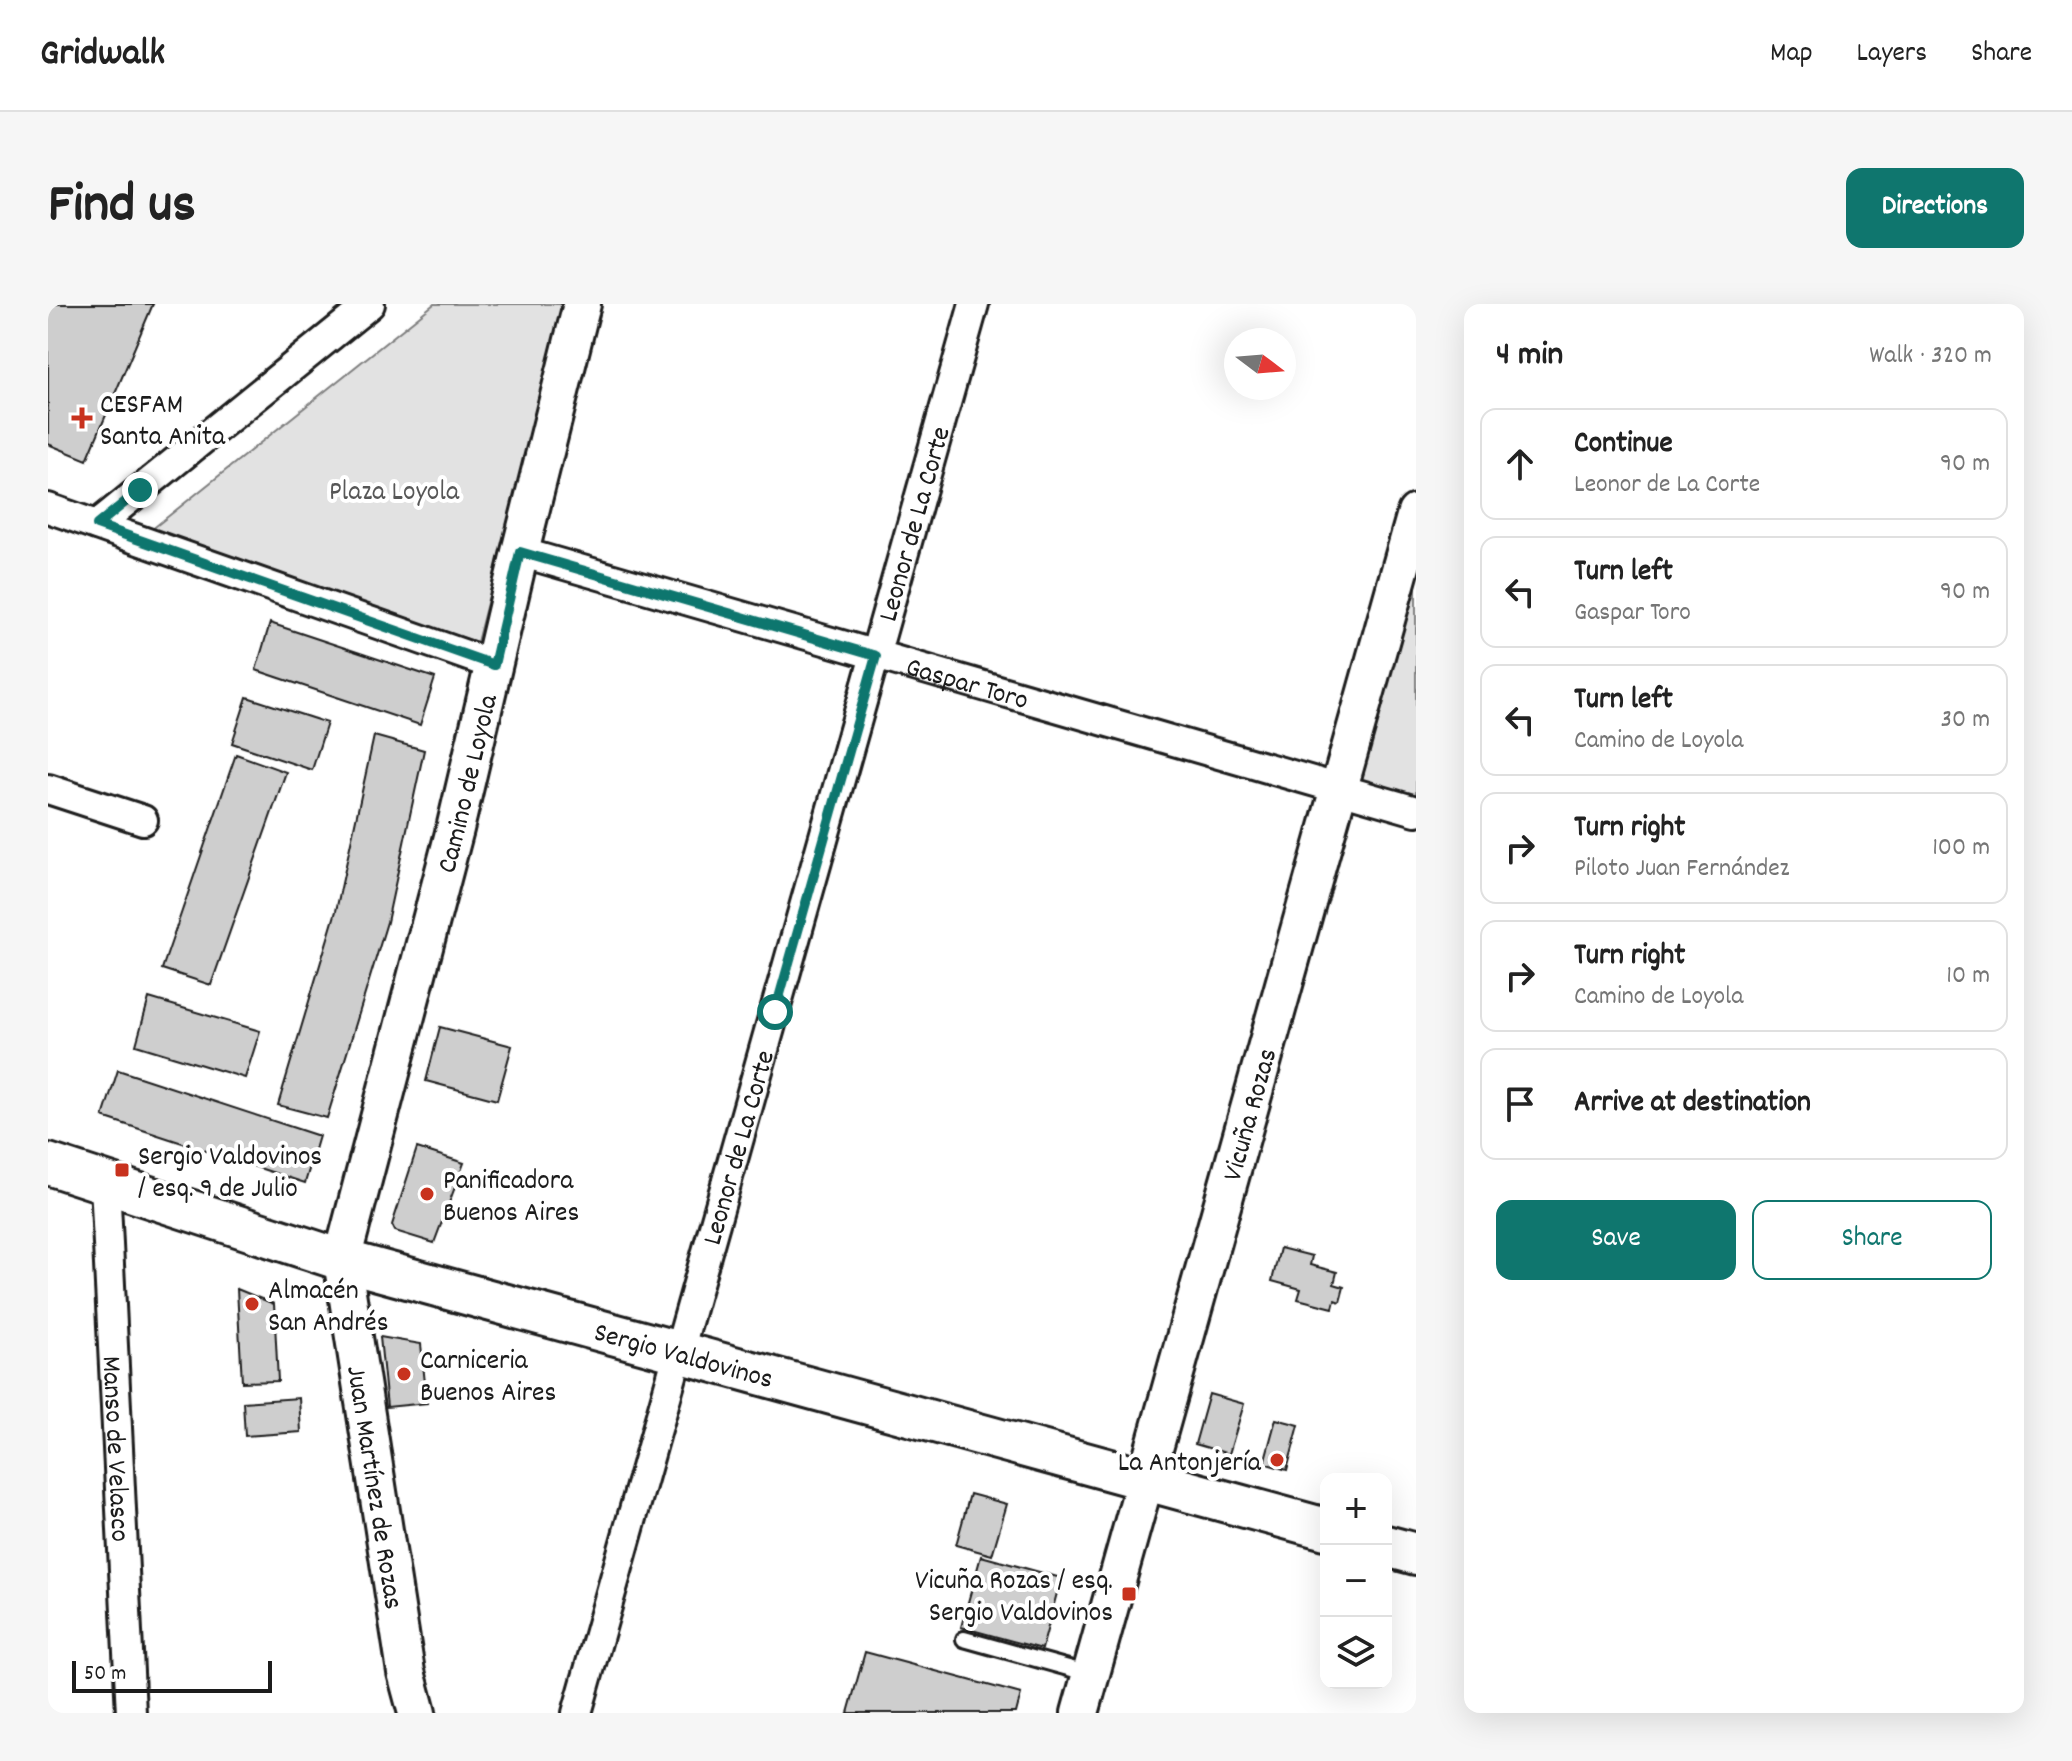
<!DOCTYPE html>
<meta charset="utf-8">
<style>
:root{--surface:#fff;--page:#f6f6f6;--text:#222;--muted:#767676;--line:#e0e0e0;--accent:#0f766e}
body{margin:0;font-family:Dekko,sans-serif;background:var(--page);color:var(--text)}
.controls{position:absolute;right:24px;bottom:24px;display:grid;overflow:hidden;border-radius:16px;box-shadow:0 8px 32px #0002}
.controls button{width:72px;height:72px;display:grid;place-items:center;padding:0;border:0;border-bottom:2px solid var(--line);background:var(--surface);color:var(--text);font:40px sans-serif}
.compass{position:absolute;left:1176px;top:24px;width:72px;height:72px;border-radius:50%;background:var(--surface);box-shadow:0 8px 32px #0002;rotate:106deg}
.scale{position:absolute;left:24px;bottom:20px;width:200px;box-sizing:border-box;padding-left:8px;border:4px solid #1c1c1c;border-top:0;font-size:22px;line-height:28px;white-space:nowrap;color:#1c1c1c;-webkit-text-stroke:6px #fff;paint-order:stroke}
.stop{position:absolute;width:24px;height:24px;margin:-18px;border:6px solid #0f766e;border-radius:50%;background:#fff}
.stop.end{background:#0f766e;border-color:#fff;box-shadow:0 2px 8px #0008}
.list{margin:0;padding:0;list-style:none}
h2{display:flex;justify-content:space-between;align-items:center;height:104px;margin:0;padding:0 32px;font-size:34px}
h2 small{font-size:26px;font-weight:400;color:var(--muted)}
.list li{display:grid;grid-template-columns:52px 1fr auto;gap:24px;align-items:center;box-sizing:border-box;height:112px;margin:0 16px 16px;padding:0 16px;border:2px solid var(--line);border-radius:16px}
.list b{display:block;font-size:30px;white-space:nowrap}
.list p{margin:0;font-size:26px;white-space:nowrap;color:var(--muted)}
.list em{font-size:26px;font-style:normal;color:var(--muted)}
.actions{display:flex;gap:16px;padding:24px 32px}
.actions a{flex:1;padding:18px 0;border:2px solid var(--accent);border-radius:16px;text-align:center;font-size:28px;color:var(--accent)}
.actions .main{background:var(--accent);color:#fff}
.icon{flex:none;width:44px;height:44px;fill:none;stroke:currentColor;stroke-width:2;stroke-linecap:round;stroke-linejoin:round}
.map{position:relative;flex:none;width:1368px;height:1409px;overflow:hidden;border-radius:16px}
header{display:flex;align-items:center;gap:48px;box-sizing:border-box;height:112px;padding:0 40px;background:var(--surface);border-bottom:2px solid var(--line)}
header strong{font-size:38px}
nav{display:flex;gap:44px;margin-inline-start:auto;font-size:28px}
.intro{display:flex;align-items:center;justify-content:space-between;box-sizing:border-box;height:192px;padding:0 48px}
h1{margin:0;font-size:56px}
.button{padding:20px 36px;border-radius:16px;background:var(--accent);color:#fff;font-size:28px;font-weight:700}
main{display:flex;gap:48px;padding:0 48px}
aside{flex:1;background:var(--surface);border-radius:16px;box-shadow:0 8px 32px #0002}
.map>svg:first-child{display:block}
.green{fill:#e2e2e2;stroke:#7f7f7f;stroke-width:2}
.building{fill:#cecece;stroke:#1c1c1c;stroke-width:2}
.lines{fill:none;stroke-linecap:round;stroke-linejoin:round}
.service-casing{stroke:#1c1c1c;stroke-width:20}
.minor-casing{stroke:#1c1c1c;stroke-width:34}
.tertiary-casing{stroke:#1c1c1c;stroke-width:42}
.secondary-casing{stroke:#1c1c1c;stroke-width:46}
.service{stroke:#fff;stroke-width:14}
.minor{stroke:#fff;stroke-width:28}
.tertiary{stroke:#fff;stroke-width:36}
.secondary{stroke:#fff;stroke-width:40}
.route{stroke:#0f766e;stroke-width:10}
.poi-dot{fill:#c8321e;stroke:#fff;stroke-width:3}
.labels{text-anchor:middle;stroke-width:8;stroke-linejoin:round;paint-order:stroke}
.poi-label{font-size:28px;fill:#1c1c1c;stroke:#fff;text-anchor:start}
.park-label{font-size:28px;fill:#575757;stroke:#fff}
.street-label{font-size:28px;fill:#1c1c1c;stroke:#fff}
</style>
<header>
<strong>Gridwalk</strong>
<nav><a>Map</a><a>Layers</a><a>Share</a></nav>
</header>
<div class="intro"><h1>Find us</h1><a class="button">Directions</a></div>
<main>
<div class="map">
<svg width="1368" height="1409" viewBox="0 0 1368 1409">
<rect width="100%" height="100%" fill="#fff"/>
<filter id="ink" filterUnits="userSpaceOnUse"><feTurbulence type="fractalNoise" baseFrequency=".0125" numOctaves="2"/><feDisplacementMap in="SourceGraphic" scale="16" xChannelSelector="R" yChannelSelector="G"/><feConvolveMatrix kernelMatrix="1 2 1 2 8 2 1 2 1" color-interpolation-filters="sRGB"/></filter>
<g filter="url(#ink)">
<!-- green -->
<path class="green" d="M386,0H516L429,338L98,230Z
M1368,242V492L1304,474Z"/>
<!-- building -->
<path class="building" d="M0,0H105L39,156L0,140Z
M222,319L387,374L372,421L208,366Z
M199,393L279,419L264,466L184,439Z
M326,432L376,446L339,618L279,814L230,801L288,607Z
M188,450L238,468L163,681L114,665Z
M101,694L212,727L197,774L88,741Z
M392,723L464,742L449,796L378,777Z
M70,766L271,832L257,879L55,813Z
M369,844L416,859L386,939L347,927L344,921Z
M1232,944L1264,952L1262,961L1289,968L1286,980L1296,983L1292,998L1287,996L1285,1004L1250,995L1253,985L1224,977Z
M189,985L226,1000L230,1077L194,1078Z
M332,1033L373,1040L379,1099L339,1103Z
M1161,1090L1196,1100L1181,1150L1147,1140Z
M251,1094L253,1128L197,1132L195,1098Z
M1228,1115L1251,1121L1239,1166L1216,1159Z
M922,1190L959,1200L944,1251L908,1241Z
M933,1252L1013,1274L994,1345L913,1323Z
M817,1348L973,1390L968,1409H800Z"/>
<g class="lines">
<!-- service casing -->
<g class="service-casing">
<path id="service" d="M916,1335L1042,1370"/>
</g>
<!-- minor casing -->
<g class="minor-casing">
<g id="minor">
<path d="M0,204L446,361"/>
<path d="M49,221L322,0"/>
<path id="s1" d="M472,248L1368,507"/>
<path d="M0,485L95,516"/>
<path id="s2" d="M57,879L83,1409"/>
<path id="s3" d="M529,1409L926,0"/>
</g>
</g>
<!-- tertiary casing -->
<g class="tertiary-casing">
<g id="tertiary">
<path id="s4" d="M369,1409L358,1368L294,956L407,525L472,248L534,0"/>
<path id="s5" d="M1032,1409L1368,209"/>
</g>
</g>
<!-- secondary casing -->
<g class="secondary-casing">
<g id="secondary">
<path id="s6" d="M0,860L294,956L1278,1225"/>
<path d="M1338,1242L1368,1250"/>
</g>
</g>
<!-- service -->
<use href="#service" class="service"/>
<!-- minor -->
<use href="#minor" class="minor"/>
<!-- tertiary -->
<use href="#tertiary" class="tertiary"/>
<!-- secondary -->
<use href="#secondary" class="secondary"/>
</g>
</g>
<g class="lines" filter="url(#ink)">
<!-- route -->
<path class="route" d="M92,186L49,221L446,361L472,248L828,352L727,708"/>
</g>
<!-- markers -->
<g class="poi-dot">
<path d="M30 102h8v8h8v8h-8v8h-8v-8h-8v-8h8z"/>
<rect x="66" y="858" width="16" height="16" rx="4"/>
<circle cx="379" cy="890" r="8"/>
<circle cx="204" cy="1000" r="8"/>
<circle cx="356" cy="1070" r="8"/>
<circle cx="1229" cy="1156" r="8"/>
<rect x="1073" y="1282" width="16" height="16" rx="4"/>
</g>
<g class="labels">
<!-- poi labels -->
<g class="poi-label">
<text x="52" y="108">CESFAM<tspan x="52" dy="32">Santa Anita</tspan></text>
<text x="90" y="860">Sergio Valdovinos<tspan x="90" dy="32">/ esq. 9 de Julio</tspan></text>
<text x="395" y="884">Panificadora<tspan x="395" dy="32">Buenos Aires</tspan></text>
<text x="220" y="994">Almacén<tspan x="220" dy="32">San Andrés</tspan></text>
<text x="372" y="1064">Carniceria<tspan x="372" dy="32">Buenos Aires</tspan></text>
<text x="1213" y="1166" text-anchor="end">La Antonjería</text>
<text x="1065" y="1284" text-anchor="end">Vicuña Rozas / esq.<tspan x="1065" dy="32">Sergio Valdovinos</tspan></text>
</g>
<!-- park labels -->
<g class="park-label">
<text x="346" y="195">Plaza Loyola</text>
</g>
<!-- street labels -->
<g class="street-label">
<text dy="10" stroke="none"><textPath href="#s3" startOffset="1236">Leonor de La Corte</textPath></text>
<text dy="10" stroke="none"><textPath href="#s1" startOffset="466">Gaspar Toro</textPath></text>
<text dy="10" stroke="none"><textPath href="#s4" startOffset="952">Camino de Loyola</textPath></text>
<text dy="10" stroke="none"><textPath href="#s5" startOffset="622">Vicuña Rozas</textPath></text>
<text dy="10" stroke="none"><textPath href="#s3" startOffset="588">Leonor de La Corte</textPath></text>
<text dy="10" stroke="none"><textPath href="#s6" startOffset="664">Sergio Valdovinos</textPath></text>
<text dy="10" stroke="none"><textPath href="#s2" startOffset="266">Manso de Velasco</textPath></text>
<text transform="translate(329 1183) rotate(81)" y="10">Juan Martínez de Rozas</text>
</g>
</g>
</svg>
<div class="controls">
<button>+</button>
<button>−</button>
<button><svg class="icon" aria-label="layers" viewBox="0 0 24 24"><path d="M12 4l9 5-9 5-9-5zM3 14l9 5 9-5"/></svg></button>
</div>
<svg class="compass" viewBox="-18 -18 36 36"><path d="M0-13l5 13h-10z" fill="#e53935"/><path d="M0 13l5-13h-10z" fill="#767676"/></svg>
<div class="scale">50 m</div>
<div class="stop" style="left:727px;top:708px"></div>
<div class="stop end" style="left:92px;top:186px"></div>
</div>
<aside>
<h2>4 min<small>Walk · 320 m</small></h2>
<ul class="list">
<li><svg class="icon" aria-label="ahead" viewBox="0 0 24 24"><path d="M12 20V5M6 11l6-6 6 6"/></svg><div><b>Continue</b><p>Leonor de La Corte</p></div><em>90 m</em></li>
<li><svg class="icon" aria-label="left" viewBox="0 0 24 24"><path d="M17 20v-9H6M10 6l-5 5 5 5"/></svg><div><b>Turn left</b><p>Gaspar Toro</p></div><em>90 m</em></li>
<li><svg class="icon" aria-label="left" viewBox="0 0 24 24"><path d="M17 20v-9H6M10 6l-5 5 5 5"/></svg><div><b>Turn left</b><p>Camino de Loyola</p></div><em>30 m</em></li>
<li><svg class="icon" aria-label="right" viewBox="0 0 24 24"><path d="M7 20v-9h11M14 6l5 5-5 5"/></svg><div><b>Turn right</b><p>Piloto Juan Fernández</p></div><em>100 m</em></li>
<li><svg class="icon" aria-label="right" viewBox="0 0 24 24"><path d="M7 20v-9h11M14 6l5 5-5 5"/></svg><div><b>Turn right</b><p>Camino de Loyola</p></div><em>10 m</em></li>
<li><svg class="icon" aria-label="arrive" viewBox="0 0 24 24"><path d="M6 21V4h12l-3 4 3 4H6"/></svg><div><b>Arrive at destination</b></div></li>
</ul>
<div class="actions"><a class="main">Save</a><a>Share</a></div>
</aside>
</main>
